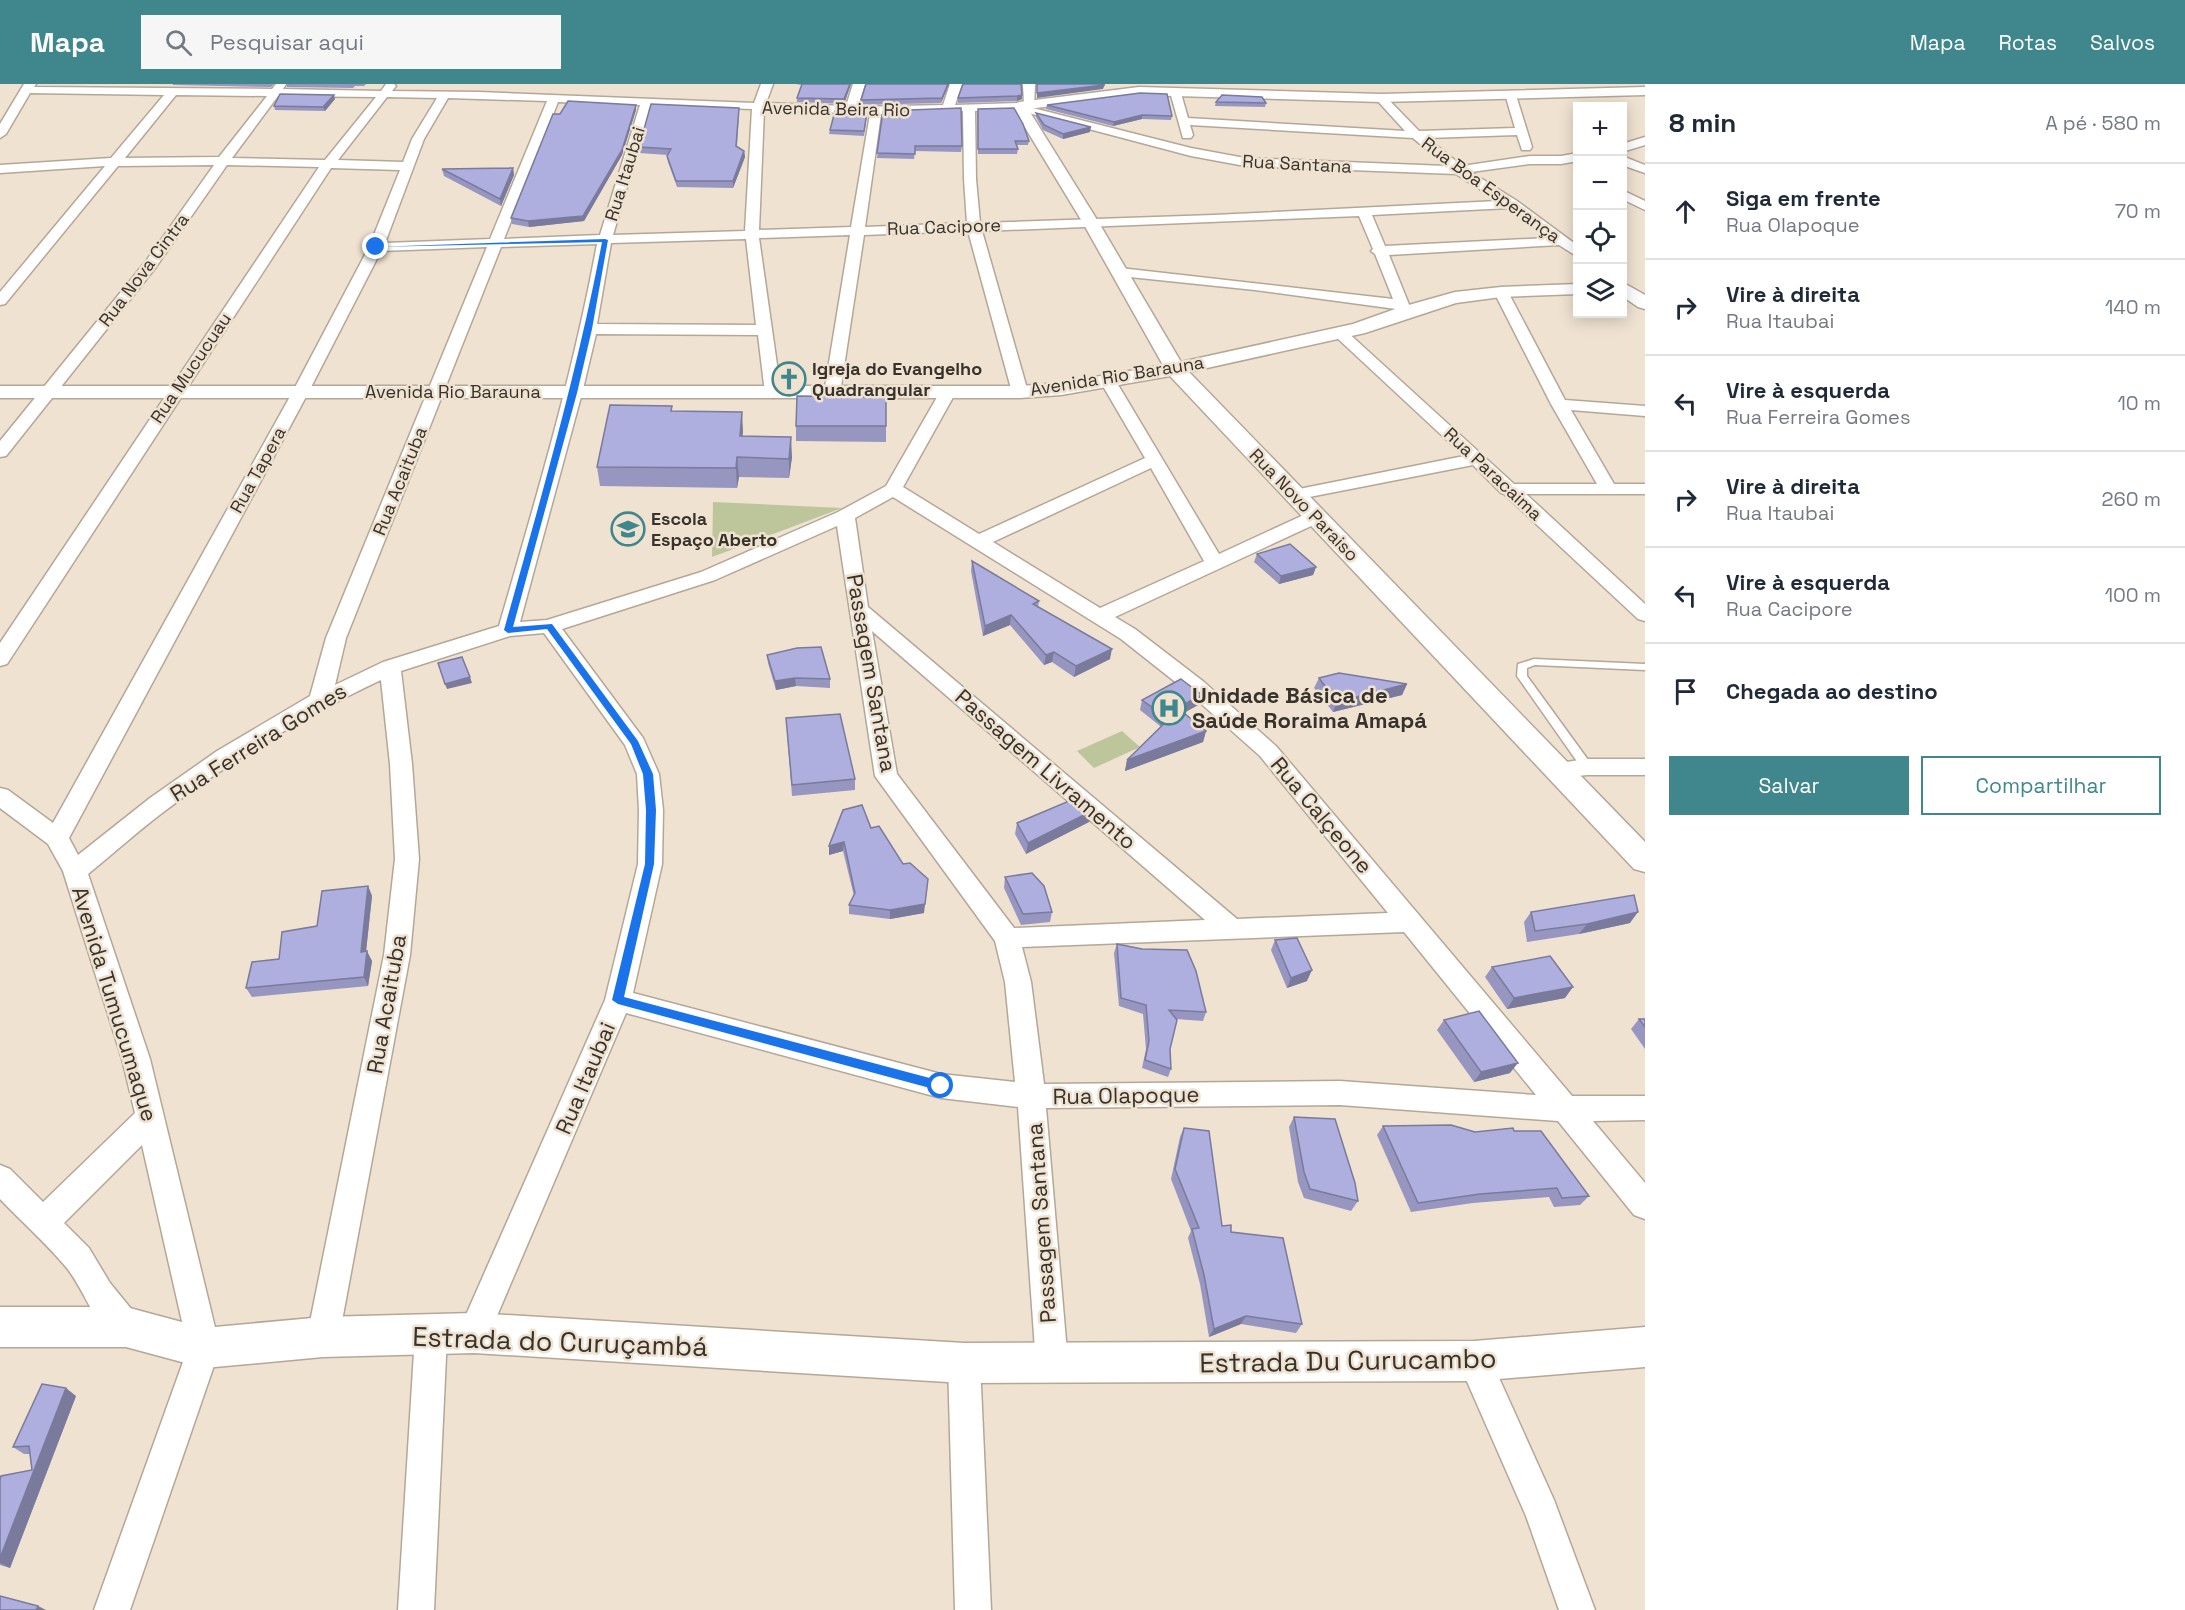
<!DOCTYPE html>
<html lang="pt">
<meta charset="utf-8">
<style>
:root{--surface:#fff;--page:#f6f6f7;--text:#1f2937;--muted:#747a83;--line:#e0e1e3;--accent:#3f878c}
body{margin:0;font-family:"Space Grotesk",sans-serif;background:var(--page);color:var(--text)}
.controls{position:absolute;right:18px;top:18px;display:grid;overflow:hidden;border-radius:0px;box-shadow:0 3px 15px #0003}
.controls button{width:54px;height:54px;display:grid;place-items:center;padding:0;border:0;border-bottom:2px solid var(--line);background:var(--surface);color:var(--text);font:30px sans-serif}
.stop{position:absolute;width:18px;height:18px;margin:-14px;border:4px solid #1a73e8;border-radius:50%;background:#fff}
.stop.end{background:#1a73e8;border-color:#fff;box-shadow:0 2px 6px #0008}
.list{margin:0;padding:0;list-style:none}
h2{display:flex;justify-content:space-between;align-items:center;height:78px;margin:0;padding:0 24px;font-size:26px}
h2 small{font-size:20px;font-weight:400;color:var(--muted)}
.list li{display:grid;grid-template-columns:39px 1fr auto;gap:18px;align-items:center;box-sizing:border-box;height:96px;padding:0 24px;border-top:2px solid var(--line)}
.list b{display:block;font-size:22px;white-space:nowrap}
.list p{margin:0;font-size:20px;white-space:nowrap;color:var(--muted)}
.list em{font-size:20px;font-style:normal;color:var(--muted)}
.actions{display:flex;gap:12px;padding:18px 24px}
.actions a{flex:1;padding:14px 0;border:2px solid var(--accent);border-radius:0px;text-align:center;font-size:21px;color:var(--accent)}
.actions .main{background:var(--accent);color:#fff}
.icon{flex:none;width:33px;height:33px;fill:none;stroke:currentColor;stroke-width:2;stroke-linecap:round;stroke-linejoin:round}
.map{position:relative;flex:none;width:1645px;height:1526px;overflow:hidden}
header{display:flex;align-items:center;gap:36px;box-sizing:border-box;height:84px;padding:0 30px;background:var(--accent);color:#fff}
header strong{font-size:28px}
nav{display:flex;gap:33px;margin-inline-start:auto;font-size:21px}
.search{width:420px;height:54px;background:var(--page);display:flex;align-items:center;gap:15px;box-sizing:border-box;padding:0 21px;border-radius:0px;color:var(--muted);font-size:22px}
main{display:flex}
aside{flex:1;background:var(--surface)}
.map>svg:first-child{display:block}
.green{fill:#bdc69b}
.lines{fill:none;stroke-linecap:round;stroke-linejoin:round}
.service-casing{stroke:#b4a797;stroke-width:3}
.minor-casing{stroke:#b4a797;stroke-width:3}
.tertiary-casing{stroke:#b4a797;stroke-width:3}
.service{fill:#fff;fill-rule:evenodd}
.minor{fill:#fff;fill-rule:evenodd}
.tertiary{fill:#fff;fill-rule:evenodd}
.wall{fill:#9696c0}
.shaded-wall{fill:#7a7a9c}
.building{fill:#aeaedf;stroke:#7a7a9c;stroke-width:1.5}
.route{fill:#1a73e8}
.labels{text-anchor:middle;stroke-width:5;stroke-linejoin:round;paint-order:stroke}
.far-street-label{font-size:18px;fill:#37322b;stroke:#efe2d0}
.far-poi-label{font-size:18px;font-weight:bold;fill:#37322b;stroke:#efe2d0;text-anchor:start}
.street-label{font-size:22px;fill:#37322b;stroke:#efe2d0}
.poi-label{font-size:22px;font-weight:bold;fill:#37322b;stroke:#efe2d0;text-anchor:start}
.near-street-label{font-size:27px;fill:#37322b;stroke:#efe2d0}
</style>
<header>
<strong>Mapa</strong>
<div class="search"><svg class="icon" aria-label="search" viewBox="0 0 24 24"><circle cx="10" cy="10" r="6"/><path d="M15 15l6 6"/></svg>Pesquisar aqui</div>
<nav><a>Mapa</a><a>Rotas</a><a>Salvos</a></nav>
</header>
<main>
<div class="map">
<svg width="1645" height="1526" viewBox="0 0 1645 1526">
<rect width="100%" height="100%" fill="#efe2d0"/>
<!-- green -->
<path class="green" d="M713,418L842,424L712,473Z
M1122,647L1140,663L1094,684L1077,667Z"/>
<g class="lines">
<!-- service casing -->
<g class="service-casing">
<path id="service" d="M1534,575L1645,580V586L1535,581L1527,584V592L1591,680L1593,683L1591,686H1583L1517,592L1518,580Z"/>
</g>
<!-- minor casing -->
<g class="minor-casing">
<path id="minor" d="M24,0H36L34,3L272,5L276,0H286L283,5L381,7L386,0H394L396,2L392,7L479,8L754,19L761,0H773L766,19L846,22L853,0H865L858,23L943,21L950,0H962L955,21L1019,19L1025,22L1191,64L1245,74L1446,82L1413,54L1190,41L1193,51L1191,54H1183L1170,8L1176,5L1180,6L1188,34L1405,47L1375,14L1381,11L1385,12L1419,47L1515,44L1505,10L1511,7L1515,8L1532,63L1530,66H1522L1517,51L1427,54L1462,82L1530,72H1561L1578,69V77L1561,80H1530L1471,88L1517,117L1578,162V173L1559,161L1389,171L1412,228L1405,232L1400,231L1396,225L1255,206L1120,192L1113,188L1120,184L1393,215L1375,170L1371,167L1373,165L1359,132L982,147L1028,308L1020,313L1012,308L968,147L864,151L840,309L832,314L824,309L850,151L759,154L781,309L773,314L765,309L758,251L596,250L582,309L520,538L547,536L701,488L838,428L886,402L940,308L948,303L956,308L903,403L979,450L1145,374L1100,297L1102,294H1114L1219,470L1308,429H1322L1324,433L1322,437L1115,533L1135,545L1204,598L1276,662L1572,1012H1645V1036L1593,1037L1645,1099V1135L1634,1131L1558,1037L1340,1021L1046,1024L1068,1280L1064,1292L1052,1296L1040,1292L1036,1280L1018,1023L941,1014L626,929L485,1260L474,1265L463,1260L458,1249L605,916L638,780L639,726L637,690L625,661L544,549L510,552L401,587L412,680L419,775L410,871L339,1253L334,1264L323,1269L312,1264L307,1253L384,871L395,775L390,680L381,596C305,632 233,675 166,726C139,746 114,769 88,790L150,975L220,1264L130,1526H94L188,1264L142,1061L64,1139L89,1164L110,1199L137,1232L142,1243L137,1254L126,1259C94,1246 86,1207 66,1183C46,1159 22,1138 0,1115V1081L10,1085L43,1118L135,1029L122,975L63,787L48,760L0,724V704L8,706L53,739L292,309L369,163L400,86L331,84L7,580L0,582V559L319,83L227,81L156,183L6,372L0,373V357L146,177L214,81L118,82L5,220L0,221V208L105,82L0,89V81L111,74L164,11L30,9L6,50L0,54V40ZM176,11L267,12L219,73L125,74ZM278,12L376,13L325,76L232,74ZM387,13L437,14L412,55L403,78L338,76ZM448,14L547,17L490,155L385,159L424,55ZM558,18L640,21L600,151L504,155ZM651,21L752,25L745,147L613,151ZM764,26L870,30L851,143L759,146ZM1017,26L1191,72L1245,82L1456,90L1498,117L1214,131L980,139L976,95L975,27ZM963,27L964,95L967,139L865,143L881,30ZM1509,124L1548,154L1385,162L1372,131ZM746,155L756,241L597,240L611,159ZM597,160C573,291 536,414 499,542L383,578L335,601L346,554L501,163ZM487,163L326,554L310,612L217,667L150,714L78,771L69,754L308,309L381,167ZM1151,384L1204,477L1100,524L993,458ZM893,413L1121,555L1188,608L1260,672L1388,829L1237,835L868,523L855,434ZM837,442L875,692L995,857L1005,898L1015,998L941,990L633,909L662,780L663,726L659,690L643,654L562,545L715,496ZM872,547L1205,836L1014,844L897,690ZM1404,848L1536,1011L1340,997L1044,1000L1031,898L1022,863Z
M1023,0H1035L1034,22H1026L1024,20Z
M1645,53V61L1622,68V60Z
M1622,72L1645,81V89L1622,81Z
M1622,106L1645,117V126L1622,115Z
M1501,204L1508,208L1565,316L1645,322V332L1571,326L1614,400H1645V410H1526L1645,520V537L1638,535L1504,410L1501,409L1473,381L1294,416L1288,415L1285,411L1288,407L1294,406L1464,372L1335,252L1332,249L1340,244L1345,246L1514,400H1597L1551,320L1494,208Z
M1587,675H1645V691H1587L1560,694L1552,692L1549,686L1552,680Z
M431,1236L442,1241L447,1252L434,1526H398L415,1252L420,1241Z
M1474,1261L1486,1265L1554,1416L1595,1526H1559L1526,1432L1458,1277L1462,1265Z
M964,1263L976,1267L980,1279L991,1526H955L948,1279L952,1267Z"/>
</g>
<!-- tertiary casing -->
<g class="tertiary-casing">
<path id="tertiary" d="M1139,3L1381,10L1645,3V11L1381,18L1139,11L1028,25L1099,139L1181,278L1353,240L1398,224L1455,208L1501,203L1578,200V210L1501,213L1456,219L1365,249L1189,288L1645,758V788L1634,785L1170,292L1061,311L1020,314H0V302H1020L1061,299L1163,281L1083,139L1012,22L1019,18Z
M1622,198L1645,211V225L1638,223L1622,212Z
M0,1223H126L204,1244L323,1233L474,1229L964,1259L1474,1257L1645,1243V1283L1474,1297L964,1299L474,1269L323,1273L204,1284L126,1263H0Z"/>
</g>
<!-- service -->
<use href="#service" class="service"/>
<!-- minor -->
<use href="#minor" class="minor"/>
<!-- tertiary -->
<use href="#tertiary" class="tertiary"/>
</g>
<!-- wall -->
<path class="wall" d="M173,0H274L271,3L173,1Z
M286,0H366L364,2H355L353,4L287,3Z
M796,0H851L844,20L797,18V14L802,1Z
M866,0H949L941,19L861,21V16Z
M1022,11V15L1017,17L958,19V14Z
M335,15L325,27L275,26L274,22Z
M1216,18L1266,19L1265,23L1215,22Z
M636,21V26L622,71L584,137L529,143L512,140L511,134L560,30Z
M1047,21L1172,32L1171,36L1142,35L1113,42L1046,25Z
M883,27L962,62L961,68L915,67L914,75L877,74Z
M977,29L1029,57L1028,61H1017L1018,65L1017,70H978Z
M1036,29L1090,48L1063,55L1043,46L1036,33Z
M739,30L737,62L744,67L745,73L733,104L677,103L668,78L667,72L668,71L639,69V63Z
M867,32L864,52L829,50L830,46Z
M513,84L514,91L501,122L444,92L442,85Z
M673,327L743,347L742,352L792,373L789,394L739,393L737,404L600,402L597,383Z
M796,342H886V358L796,357Z
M1257,470L1316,483L1313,491L1279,500L1254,478Z
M972,477L1039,517L1038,523L1110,575L1074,593L1052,578L1044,581L1010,541L983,552L971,487Z
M767,571L830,595V604L796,602L776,606L768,579Z
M1319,594L1407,600L1402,611L1333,628L1314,604Z
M1142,616L1198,621L1184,629L1206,647L1203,658L1125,687L1127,676L1163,640L1160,642L1140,626Z
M786,634L855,695V706L792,712Z
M1089,738L1026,770L1015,750L1017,739Z
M871,744L903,780L924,829L890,835L849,830V821L854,812L843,767L829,771V762Z
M1005,793L1052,828L1050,838L1021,841L1004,804Z
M368,802L372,812L366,867L372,877L368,902L252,913L246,904L279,875Z
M1531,828L1630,839L1579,850L1527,858L1524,838Z
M1275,856L1307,897L1287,904L1271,866Z
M1117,860L1206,928L1203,937L1176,935L1170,965L1171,985L1168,993L1142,984L1146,965L1143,930L1119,922L1114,869Z
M1492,883L1565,914L1507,925L1485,893Z
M1639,935H1645V965L1631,945Z
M1444,936L1510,989L1474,998L1437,946Z
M1294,1033L1358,1117L1351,1127L1304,1114L1298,1098L1289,1043Z
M1383,1042L1475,1048L1514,1047L1589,1112L1580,1121L1554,1123L1549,1113L1473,1119L1411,1128L1377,1051Z
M1184,1044L1222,1142L1231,1148L1302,1240L1296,1249L1241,1240L1209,1253L1200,1200L1188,1154L1191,1147L1171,1095L1180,1053Z
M76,1312L10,1484L0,1481V1395L32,1386L30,1370H24L13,1363Z"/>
<!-- shaded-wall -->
<path class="shaded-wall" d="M850,0H851L844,20V15Z
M948,0H949L941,19L942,14Z
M1105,0L1103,5L1037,14V9Z
M334,11L335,15L325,27L323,23Z
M1022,11V15L1017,17V12Z
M636,21V26L622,71L584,137L529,143L528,137Z
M1142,31V35L1113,42L1114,38Z
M1091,43L1090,48L1063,55V50Z
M744,67L745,73L733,104V97Z
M513,84L514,91L501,122L500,115Z
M742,328L743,347L741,372L740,352Z
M791,353L792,373L789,394V375Z
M737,373L739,393L737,404L736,384Z
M1316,483L1313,491L1279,500L1281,492Z
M1011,531L1010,541L983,552L985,542Z
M1112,565L1110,575L1074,593L1076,582Z
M1054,568L1052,578L1044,581L1046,571Z
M470,593L472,599L447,605L445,600Z
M795,594L796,602L776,606L775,597Z
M1407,600L1402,611L1333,628L1337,618Z
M1202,611L1198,621L1160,642L1163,631Z
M1206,647L1203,658L1125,687L1127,676Z
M1092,727L1089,738L1026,770L1028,759Z
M844,758L843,767L829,771V762Z
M928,795L924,829L890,835V826Z
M368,802L372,812L365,877L361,868Z
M1638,828L1630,839L1579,850L1587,840Z
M367,867L372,877L368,902L364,893Z
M1312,886L1307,897L1287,904L1291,894Z
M1573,903L1565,914L1507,925L1514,914Z
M1518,979L1510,989L1474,998L1481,988Z
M1246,1232L1241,1240L1209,1253L1214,1245Z
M66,1304L76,1312L10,1484L0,1479V1474Z
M38,1522L46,1526H36Z"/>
<!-- building -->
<path class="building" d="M802,0H850L844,15L797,14Z
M866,0H948L942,14L861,16Z
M963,0H1021L1022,11L1017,12L958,14Z
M1037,0H1104V1L1037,9Z
M1140,9L1167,10L1172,32L1142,31L1114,38L1047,21Z
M280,10L334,11L323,23L274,22Z
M1222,11L1262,13L1266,19L1216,18Z
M568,17L636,21L622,66L583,132L528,137L511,134L553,30H560Z
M651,20L739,24L736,62L744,67L733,97H676L667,72L671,65L639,63Z
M961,24L962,62H915V70L877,69L883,27Z
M1014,24L1023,40L1029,57H1015L1018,65H978V25Z
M835,27L867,28L864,47L830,46Z
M1036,29L1091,43L1063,50L1044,41Z
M513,84L500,115L442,85Z
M797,312L886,313V342H796Z
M610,321L672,322L671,327L742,328L740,352L791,353L789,375L737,373L736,384L597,383Z
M1290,460L1316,483L1281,492L1257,470Z
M972,477L1039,517L1033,520L1112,565L1076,582L1054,568L1046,571L1011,531L985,542Z
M821,563L830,595L795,594L775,597L767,571L797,564Z
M462,573L470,593L445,600L438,579Z
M1339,589L1407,600L1337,618L1319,594Z
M1181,595L1202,611L1163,631L1142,616Z
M1179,625L1206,647L1127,676Z
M840,630L855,695L792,701L786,634Z
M1076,714L1092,727L1028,759L1017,739Z
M862,721L871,744L879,742L903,780L910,779L928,795L925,820L890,826L849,821L855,809L844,758L829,762L843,726Z
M1032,789L1044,802L1052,828L1023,830L1005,793Z
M368,802L361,868L367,867L364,893L246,904L252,878L279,875L282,848L317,842L322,807Z
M1634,811L1638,828L1587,840L1535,847L1531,828Z
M1297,854L1312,886L1291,894L1275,856Z
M1117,860L1142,865L1187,866L1196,887L1206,928L1169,926L1177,936L1170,965L1171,985L1145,976L1149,957L1146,921L1121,914Z
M1550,872L1573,903L1514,914L1492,883Z
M1479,927L1518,979L1481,988L1444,936Z
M1639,935H1645V943Z
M1294,1033L1335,1035L1355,1099L1358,1117L1310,1105L1304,1088Z
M1451,1041L1475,1048L1513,1044L1514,1047H1541L1589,1112L1562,1114L1557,1104L1480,1110L1418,1119L1383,1042Z
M1184,1044L1209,1047L1222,1142L1231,1141V1148L1283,1154L1302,1240L1246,1232L1214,1245L1204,1191L1192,1145L1199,1144L1175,1085Z
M42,1300L66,1304L0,1474V1395L1,1392L32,1386L29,1362L13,1363Z
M0,1512L38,1522L36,1526H0Z"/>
<!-- route -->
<path class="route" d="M605,155L608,156L592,245L577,309L513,543L552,540L638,657L653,690L656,726L654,780L624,913L941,997L945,999V1006L941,1007L618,920L612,916L645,780L646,726L643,690L631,660L547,545L508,549L504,546C540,417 577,290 602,158L374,163Z"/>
<!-- icons -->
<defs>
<g id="church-ring" transform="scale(1.725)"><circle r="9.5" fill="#efe2d0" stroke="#3f878c" stroke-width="1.5"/><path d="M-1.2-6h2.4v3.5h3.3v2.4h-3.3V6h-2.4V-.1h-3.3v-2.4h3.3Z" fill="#3f878c"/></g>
<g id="school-ring" transform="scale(1.725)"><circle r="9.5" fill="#efe2d0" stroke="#3f878c" stroke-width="1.5"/><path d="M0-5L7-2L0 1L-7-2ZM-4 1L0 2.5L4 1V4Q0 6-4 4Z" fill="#3f878c"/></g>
<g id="hospital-ring" transform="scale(1.725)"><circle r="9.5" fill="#efe2d0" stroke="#3f878c" stroke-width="1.5"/><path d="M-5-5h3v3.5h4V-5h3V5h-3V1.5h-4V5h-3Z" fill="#3f878c"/></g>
</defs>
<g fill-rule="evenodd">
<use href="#church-ring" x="789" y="295"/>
<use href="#school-ring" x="628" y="445"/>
<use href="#hospital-ring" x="1169" y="624"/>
</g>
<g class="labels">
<!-- far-street labels -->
<g class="far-street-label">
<text transform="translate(836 25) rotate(1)" y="6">Avenida Beira Rio</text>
<text transform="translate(1297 80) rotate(3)" y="6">Rua Santana</text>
<text transform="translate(625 90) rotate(-73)" y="6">Rua Itaubai</text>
<text transform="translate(1491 106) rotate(36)" y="6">Rua Boa Esperança</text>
<text transform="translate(944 143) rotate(-2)" y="6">Rua Cacipore</text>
<text transform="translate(144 186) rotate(-53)" y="6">Rua Nova Cintra</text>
<text transform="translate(191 284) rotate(-56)" y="6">Rua Mucucuau</text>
<text transform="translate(1117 292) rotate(-9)" y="6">Avenida Rio Barauna</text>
<text x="453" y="314">Avenida Rio Barauna</text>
<text transform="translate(258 386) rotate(-61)" y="6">Rua Tapera</text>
<text transform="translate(1493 390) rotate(43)" y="6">Rua Paracaima</text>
<text transform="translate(400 397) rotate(-68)" y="6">Rua Acaituba</text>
<text transform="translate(1304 421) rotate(46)" y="6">Rua Novo Paraiso</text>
</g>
<!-- far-poi labels -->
<g class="far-poi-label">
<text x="812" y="291">Igreja do Evangelho<tspan x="812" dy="21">Quadrangular</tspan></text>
<text x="651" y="441">Escola<tspan x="651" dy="21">Espaço Aberto</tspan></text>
</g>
<!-- street labels -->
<g class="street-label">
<text transform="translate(872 589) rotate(80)" y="8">Passagem Santana</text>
<text transform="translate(258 658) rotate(-32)" y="8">Rua Ferreira Gomes</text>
<text transform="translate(1046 685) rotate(41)" y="8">Passagem Livramento</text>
<text transform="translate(1322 731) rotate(50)" y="8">Rua Calçeone</text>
<text transform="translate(115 920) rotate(73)" y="8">Avenida Tumucumaque</text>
<text transform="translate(386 920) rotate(-80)" y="8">Rua Acaituba</text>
<text transform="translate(585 994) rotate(-67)" y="8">Rua Itaubai</text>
<text transform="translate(1126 1011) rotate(-1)" y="8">Rua Olapoque</text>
<text transform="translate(1041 1139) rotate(-94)" y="8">Passagem Santana</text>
</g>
<!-- poi labels -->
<g class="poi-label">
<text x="1192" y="619">Unidade Básica de<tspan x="1192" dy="25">Saúde Roraima Amapá</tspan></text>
</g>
<!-- near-street labels -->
<g class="near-street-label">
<text transform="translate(560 1258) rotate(2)" y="9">Estrada do Curuçambá</text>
<text transform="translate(1348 1277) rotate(-1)" y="9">Estrada Du Curucambo</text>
</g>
</g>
</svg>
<div class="controls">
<button>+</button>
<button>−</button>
<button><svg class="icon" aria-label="locate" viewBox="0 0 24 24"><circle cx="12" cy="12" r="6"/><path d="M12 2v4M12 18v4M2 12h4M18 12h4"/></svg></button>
<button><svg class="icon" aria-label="layers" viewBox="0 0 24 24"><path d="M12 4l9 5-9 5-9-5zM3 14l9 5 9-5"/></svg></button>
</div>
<div class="stop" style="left:941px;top:1002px"></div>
<div class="stop end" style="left:376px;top:163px"></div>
</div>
<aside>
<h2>8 min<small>A pé · 580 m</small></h2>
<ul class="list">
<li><svg class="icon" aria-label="ahead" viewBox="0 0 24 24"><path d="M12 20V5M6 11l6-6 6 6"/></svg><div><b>Siga em frente</b><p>Rua Olapoque</p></div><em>70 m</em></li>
<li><svg class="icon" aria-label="right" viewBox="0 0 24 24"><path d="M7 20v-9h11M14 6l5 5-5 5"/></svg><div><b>Vire à direita</b><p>Rua Itaubai</p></div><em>140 m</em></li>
<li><svg class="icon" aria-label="left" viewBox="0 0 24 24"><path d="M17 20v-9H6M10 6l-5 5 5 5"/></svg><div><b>Vire à esquerda</b><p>Rua Ferreira Gomes</p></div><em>10 m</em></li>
<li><svg class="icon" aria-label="right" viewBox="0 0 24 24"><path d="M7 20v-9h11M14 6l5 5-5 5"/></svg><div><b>Vire à direita</b><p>Rua Itaubai</p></div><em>260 m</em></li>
<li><svg class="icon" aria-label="left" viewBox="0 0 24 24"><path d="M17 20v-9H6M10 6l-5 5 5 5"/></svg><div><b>Vire à esquerda</b><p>Rua Cacipore</p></div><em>100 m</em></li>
<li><svg class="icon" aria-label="arrive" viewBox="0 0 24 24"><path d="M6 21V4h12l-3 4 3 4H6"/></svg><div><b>Chegada ao destino</b></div></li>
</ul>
<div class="actions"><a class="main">Salvar</a><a>Compartilhar</a></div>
</aside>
</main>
